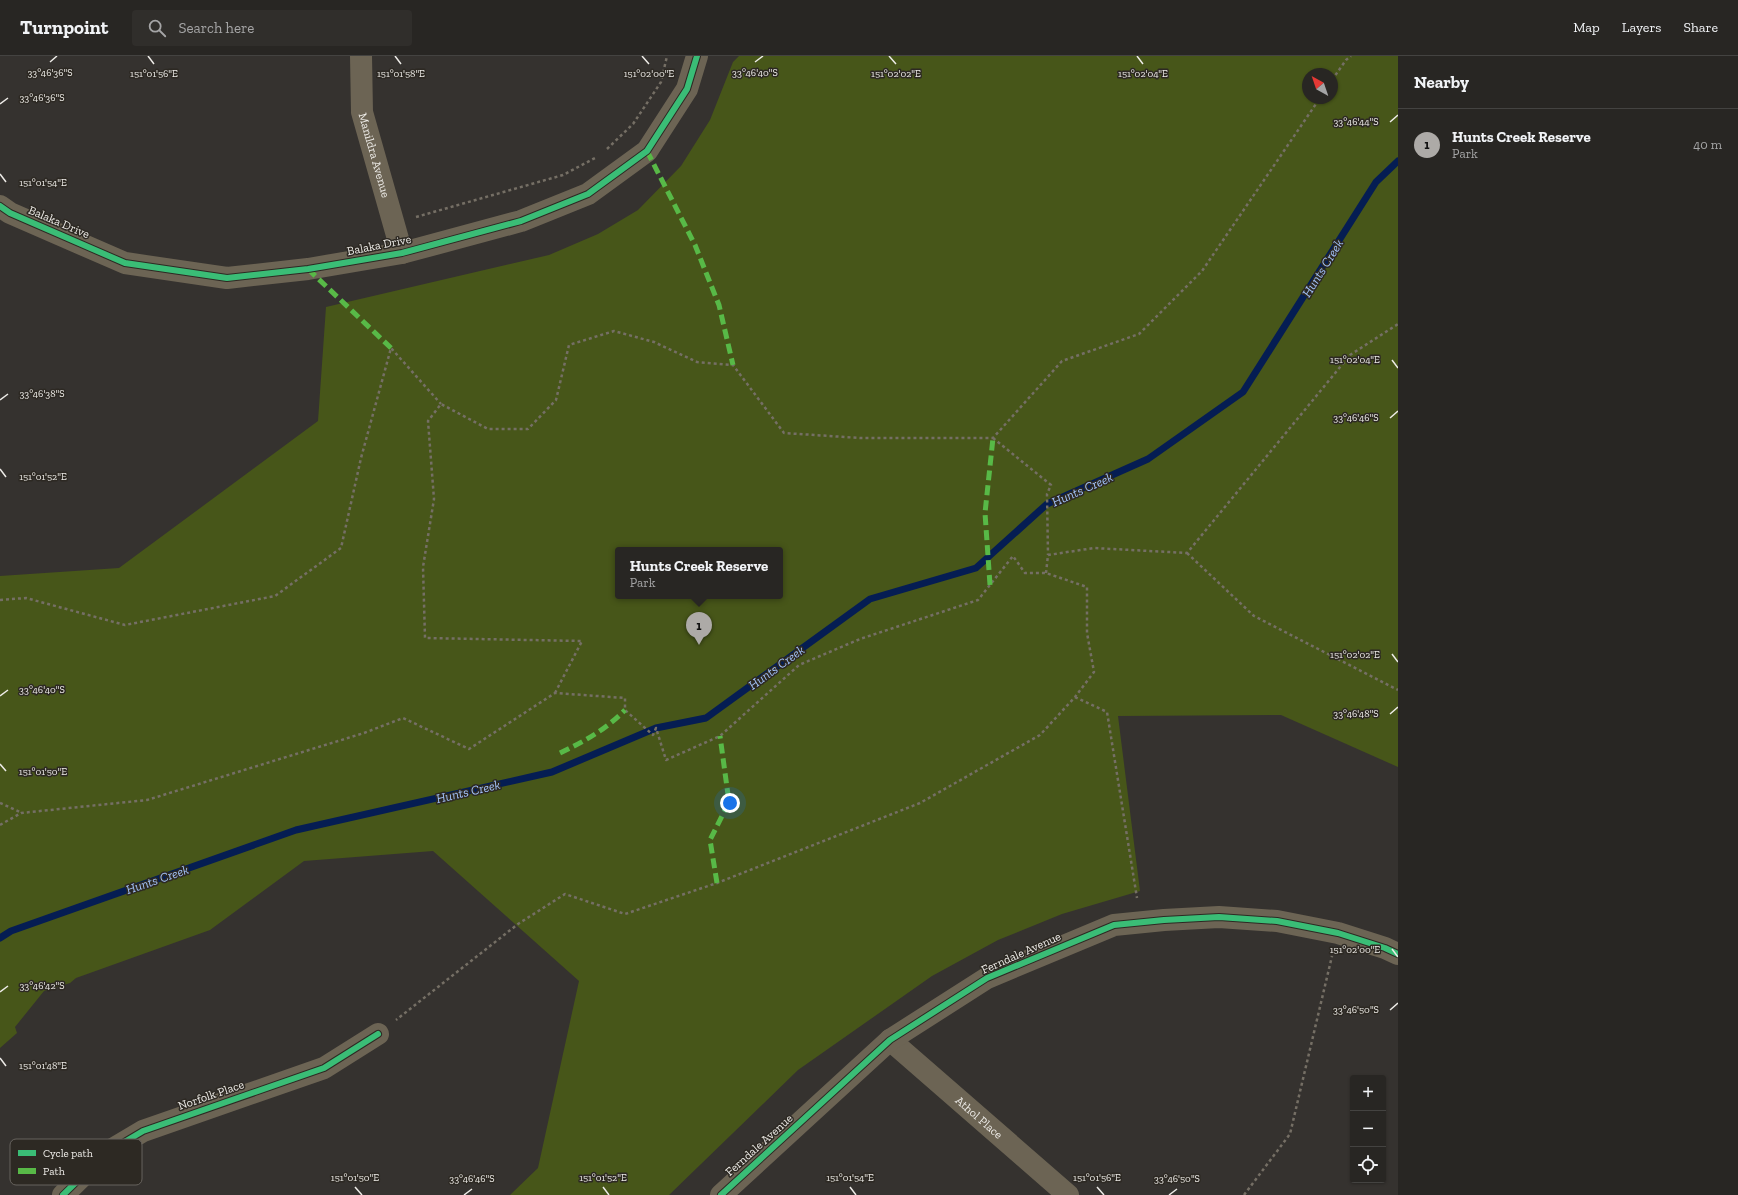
<!DOCTYPE html>
<meta charset="utf-8">
<style>
:root{--surface:#282623;--page:#302e2b;--text:#f1f3f6;--muted:#a5a5a6;--line:#444341;--accent:#adaaa7}
body{margin:0;font-family:"Zilla Slab",serif;background:var(--page);color:var(--text)}
.controls{position:absolute;right:12px;bottom:12px;display:grid;overflow:hidden;border-radius:4px;box-shadow:0 1px 3px #0004}
.controls button{width:36px;height:36px;display:grid;place-items:center;padding:0;border:0;border-bottom:1px solid var(--line);background:var(--surface);color:var(--text);font:20px sans-serif}
.compass{position:absolute;left:1302px;top:12px;width:36px;height:36px;border-radius:50%;background:var(--surface);box-shadow:0 1px 3px #0004;rotate:320deg}
.you{position:absolute;left:730px;top:747px;width:14px;height:14px;margin:-10px;border:3px solid #fff;border-radius:50%;background:#1a73e8;box-shadow:0 0 0 6px #1a73e833}
.badge{display:grid;place-items:center;width:26px;height:26px;border-radius:50%;background:var(--accent);color:#111;font-size:13px;font-weight:700}
.pin{position:absolute;translate:-50% -33px;filter:drop-shadow(0 1px 2px #0008)}
.pin::after{content:'';position:absolute;top:21px;width:14px;height:12px;background:inherit;clip-path:polygon(0 0,100% 0,50% 100%)}
.popup{position:absolute;left:615px;top:491px;width:168px;height:52px;box-sizing:border-box;display:grid;place-content:center;border-radius:4px;background:var(--surface);filter:drop-shadow(0 1px 3px #0005);font-size:13px;white-space:nowrap;color:var(--muted)}
.popup b{font-size:15px;color:var(--text)}
.popup::after{content:'';position:absolute;left:50%;top:100%;margin-left:-8px;border:8px solid transparent;border-top-color:var(--surface)}
.list{margin:0;padding:0;list-style:none}
h2{display:flex;justify-content:space-between;align-items:center;height:52px;margin:0;padding:0 16px;font-size:17px}
h2 small{font-size:13px;font-weight:400;color:var(--muted)}
.list li{display:grid;grid-template-columns:26px 1fr auto;gap:12px;align-items:center;box-sizing:border-box;height:72px;padding:0 16px;border-top:1px solid var(--line)}
.list b{display:block;font-size:15px;white-space:nowrap}
.list p{margin:0;font-size:13px;white-space:nowrap;color:var(--muted)}
.list em{font-size:13px;font-style:normal;color:var(--muted)}
.icon{flex:none;width:22px;height:22px;fill:none;stroke:currentColor;stroke-width:2;stroke-linecap:round;stroke-linejoin:round}
.map{position:relative;flex:none;width:1398px;height:1139px;overflow:hidden}
header{display:flex;align-items:center;gap:24px;box-sizing:border-box;height:56px;padding:0 20px;background:var(--surface);border-bottom:1px solid var(--line)}
header strong{font-size:19px}
nav{display:flex;gap:22px;margin-inline-start:auto;font-size:14px}
.search{width:280px;height:36px;background:var(--page);display:flex;align-items:center;gap:10px;box-sizing:border-box;padding:0 14px;border-radius:4px;color:var(--muted);font-size:15px}
main{display:flex}
aside{flex:1;background:var(--surface)}
.map>svg:first-child{display:block}
.green{fill:#475619;fill-rule:evenodd}
.lines{fill:none;stroke-linecap:round;stroke-linejoin:round}
.stream{stroke:#051d53;stroke-width:7}
.path{stroke:#756f65;stroke-width:2.5;stroke-dasharray:3 3;stroke-linecap:butt}
.minor{stroke:#6c6454;stroke-width:22}
.quiet{stroke:#58b947;stroke-width:5;stroke-dasharray:10 5;stroke-linecap:butt}
.cycleway-casing{stroke:#2d2923;stroke-width:8}
.cycleway{stroke:#3abd76;stroke-width:6}
.ticks{fill:none;stroke:#edebe7;stroke-width:1.5}
.labels{text-anchor:middle;stroke-width:3;stroke-linejoin:round;paint-order:stroke}
.street-label{font-size:12px;fill:#edebe7;stroke:#2d2923}
.water-label{font-size:13px;font-style:italic;fill:#a3c3fa;stroke:#2d2923}
.key{fill:#2d2923;stroke:#67635e;stroke-width:1}
.key-label{font-size:11px;fill:#edebe7}
.ticks-label{font-size:10px;text-anchor:middle;fill:#edebe7;stroke:#2d2923;stroke-width:3;stroke-linejoin:round;paint-order:stroke}
</style>
<header>
<strong>Turnpoint</strong>
<div class="search"><svg class="icon" aria-label="search" viewBox="0 0 24 24"><circle cx="10" cy="10" r="6"/><path d="M15 15l6 6"/></svg>Search here</div>
<nav><a>Map</a><a>Layers</a><a>Share</a></nav>
</header>
<main>
<div class="map">
<svg width="1398" height="1139" viewBox="0 0 1398 1139">
<rect width="100%" height="100%" fill="#35322f"/>
<!-- green -->
<path class="green" d="M739,0H1398V711L1281,659L1118,660L1140,835L1062,858L998,884L932,920L798,1014L669,1139H510L538,1112L579,925L433,795L304,805L210,874L76,922L70,927L44,935L15,971L17,977L0,992V520L119,512L318,365L326,251L549,199L598,178L638,154L681,110L710,64L733,6ZM1308,18H1332V42H1308ZM618,494H780V540H618Z"/>
<g class="lines">
<!-- stream -->
<path class="stream" d="M0,882L11,875L296,774L552,716L656,672L706,662L870,543L976,512L1047,448L1148,403L1243,336L1376,126L1398,105"/>
<!-- path -->
<path class="path" d="M1332,24L1346,4L1351,0
M607,93L633,68L661,26L667,0
M416,161L563,119L595,102
M993,382L1051,429L1047,438L1048,499
M1187,497L1254,560L1398,634
M1046,517L1048,499L1094,492L1187,497L1350,299L1398,268
M0,544L26,542L125,569L275,540L341,492L361,402L391,292L441,348
M555,637L582,585L425,582L423,511L434,443L428,365L441,348L488,373H528L556,344L569,289L614,275L654,286L697,306L733,309L784,377L860,382H993L1062,305L1139,278L1202,215L1320,42
M1075,641L1107,656L1137,842
M0,747L20,756
M0,769L21,757L147,744L364,677L403,662L469,693L555,637L625,642V654L653,679L656,672L666,704L720,680L799,609L860,583L978,544L1013,500L1025,517H1046L1087,531V577L1094,616L1075,641L1040,679L920,747L717,827L625,858L565,838L518,868L396,964
M1244,1139L1290,1078L1332,900"/>
<!-- minor -->
<g class="minor">
<path id="s1" d="M361,0L362,56L402,197"/>
<path d="M0,150L10,157L125,207L227,222L308,213L402,197L521,165L588,138L647,95L687,33L697,0"/>
<path id="s2" d="M890,984L1068,1139"/>
<path d="M63,1139L106,1097L143,1075L324,1012L378,978"/>
<path d="M721,1139L890,984L987,922L1114,869L1164,864L1219,861L1277,865L1338,877L1385,892L1398,898"/>
</g>
<!-- quiet -->
<path class="quiet" d="M647,95L695,189L719,249L733,309
M308,213L391,292
M990,529L985,457L993,382
M560,697C585,685 605,674 625,654
M717,827L710,784L729,746L720,680"/>
<!-- cycleway casing -->
<g class="cycleway-casing">
<path id="cycleway" d="M0,150L10,157L125,207L227,222L308,213L402,197L521,165L588,138L647,95L687,33L697,0
M63,1139L106,1097L143,1075L324,1012L378,978
M721,1139L890,984L987,922L1114,869L1164,864L1219,861L1277,865L1338,877L1385,892L1398,898"/>
</g>
<!-- cycleway -->
<use href="#cycleway" class="cycleway"/>
</g>
<!-- ticks -->
<path class="ticks" d="M148,0L154,8M395,0L401,8M642,0L649,8M889,0L896,8M1137,0L1143,8M50,6L57,0M755,6L763,0M0,48L8,42M1390,66L1398,59M0,118L6,126M1392,304L1398,312M0,344L8,338M1390,362L1398,355M0,413L6,421M1392,598L1398,606M0,640L8,634M1390,658L1398,651M0,708L6,715M1392,893L1398,901M0,936L8,930M1390,954L1398,947M0,1002L6,1010M355,1131L362,1139M603,1131L609,1139M850,1131L856,1139M1097,1131L1104,1139M464,1139L472,1133M1169,1139L1177,1133"/>
<g class="labels">
<!-- street labels -->
<g class="street-label">
<text dy="4" stroke="none"><textPath href="#s1" startOffset="101">Manildra Avenue</textPath></text>
<text transform="translate(59 166) rotate(23)" y="4">Balaka Drive</text>
<text transform="translate(379 189) rotate(-11)" y="4">Balaka Drive</text>
<text transform="translate(1021 897) rotate(-24)" y="4">Ferndale Avenue</text>
<text transform="translate(211 1039) rotate(-19)" y="4">Norfolk Place</text>
<text dy="4" stroke="none"><textPath href="#s2" startOffset="118">Athol Place</textPath></text>
<text transform="translate(759 1089) rotate(-42)" y="4">Ferndale Avenue</text>
</g>
<!-- water labels -->
<g class="water-label">
<text transform="translate(1322 212) rotate(-58)" y="5">Hunts Creek</text>
<text transform="translate(1082 433) rotate(-24)" y="5">Hunts Creek</text>
<text transform="translate(776 611) rotate(-36)" y="5">Hunts Creek</text>
<text transform="translate(468 735) rotate(-13)" y="5">Hunts Creek</text>
<text transform="translate(157 823) rotate(-19)" y="5">Hunts Creek</text>
</g>
</g>
<!-- legend -->
<rect x="10" y="1083" width="132" height="46" rx="6" class="key"/>
<rect x="18" y="1094" width="18" height="6" fill="#3abd76"/>
<rect x="18" y="1112" width="18" height="6" fill="#58b947"/>
<g class="key-label">
<text x="43" y="1101">Cycle path</text>
<text x="43" y="1119">Path</text>
</g>
<g class="ticks-label">
<text x="50" y="20">33°46'36"S</text>
<text x="755" y="20">33°46'40"S</text>
<text x="154" y="21">151°01'56"E</text>
<text x="401" y="21">151°01'58"E</text>
<text x="896" y="21">151°02'02"E</text>
<text x="649" y="21">151°02'00"E</text>
<text x="1143" y="21">151°02'04"E</text>
<text x="42" y="45">33°46'36"S</text>
<text x="1356" y="69">33°46'44"S</text>
<text x="43" y="130">151°01'54"E</text>
<text x="1355" y="307">151°02'04"E</text>
<text x="42" y="341">33°46'38"S</text>
<text x="1356" y="365">33°46'46"S</text>
<text x="43" y="424">151°01'52"E</text>
<text x="1355" y="602">151°02'02"E</text>
<text x="42" y="637">33°46'40"S</text>
<text x="1356" y="661">33°46'48"S</text>
<text x="43" y="719">151°01'50"E</text>
<text x="1355" y="897">151°02'00"E</text>
<text x="42" y="933">33°46'42"S</text>
<text x="1356" y="957">33°46'50"S</text>
<text x="43" y="1013">151°01'48"E</text>
<text x="355" y="1125">151°01'50"E</text>
<text x="603" y="1125">151°01'52"E</text>
<text x="850" y="1125">151°01'54"E</text>
<text x="1097" y="1125">151°01'56"E</text>
<text x="472" y="1126">33°46'46"S</text>
<text x="1177" y="1126">33°46'50"S</text>
</g>
</svg>
<div class="controls">
<button>+</button>
<button>−</button>
<button><svg class="icon" aria-label="locate" viewBox="0 0 24 24"><circle cx="12" cy="12" r="6"/><path d="M12 2v4M12 18v4M2 12h4M18 12h4"/></svg></button>
</div>
<svg class="compass" viewBox="-18 -18 36 36"><path d="M0-13l5 13h-10z" fill="#e53935"/><path d="M0 13l5-13h-10z" fill="#a5a5a6"/></svg>
<div class="you"></div>
<div class="pin badge" style="left:699px;top:589px">1</div>
<div class="popup"><b>Hunts Creek Reserve</b>Park</div>
</div>
<aside>
<h2>Nearby<small></small></h2>
<ul class="list">
<li><span class="badge">1</span><div><b>Hunts Creek Reserve</b><p>Park</p></div><em>40 m</em></li>
</ul>
</aside>
</main>
